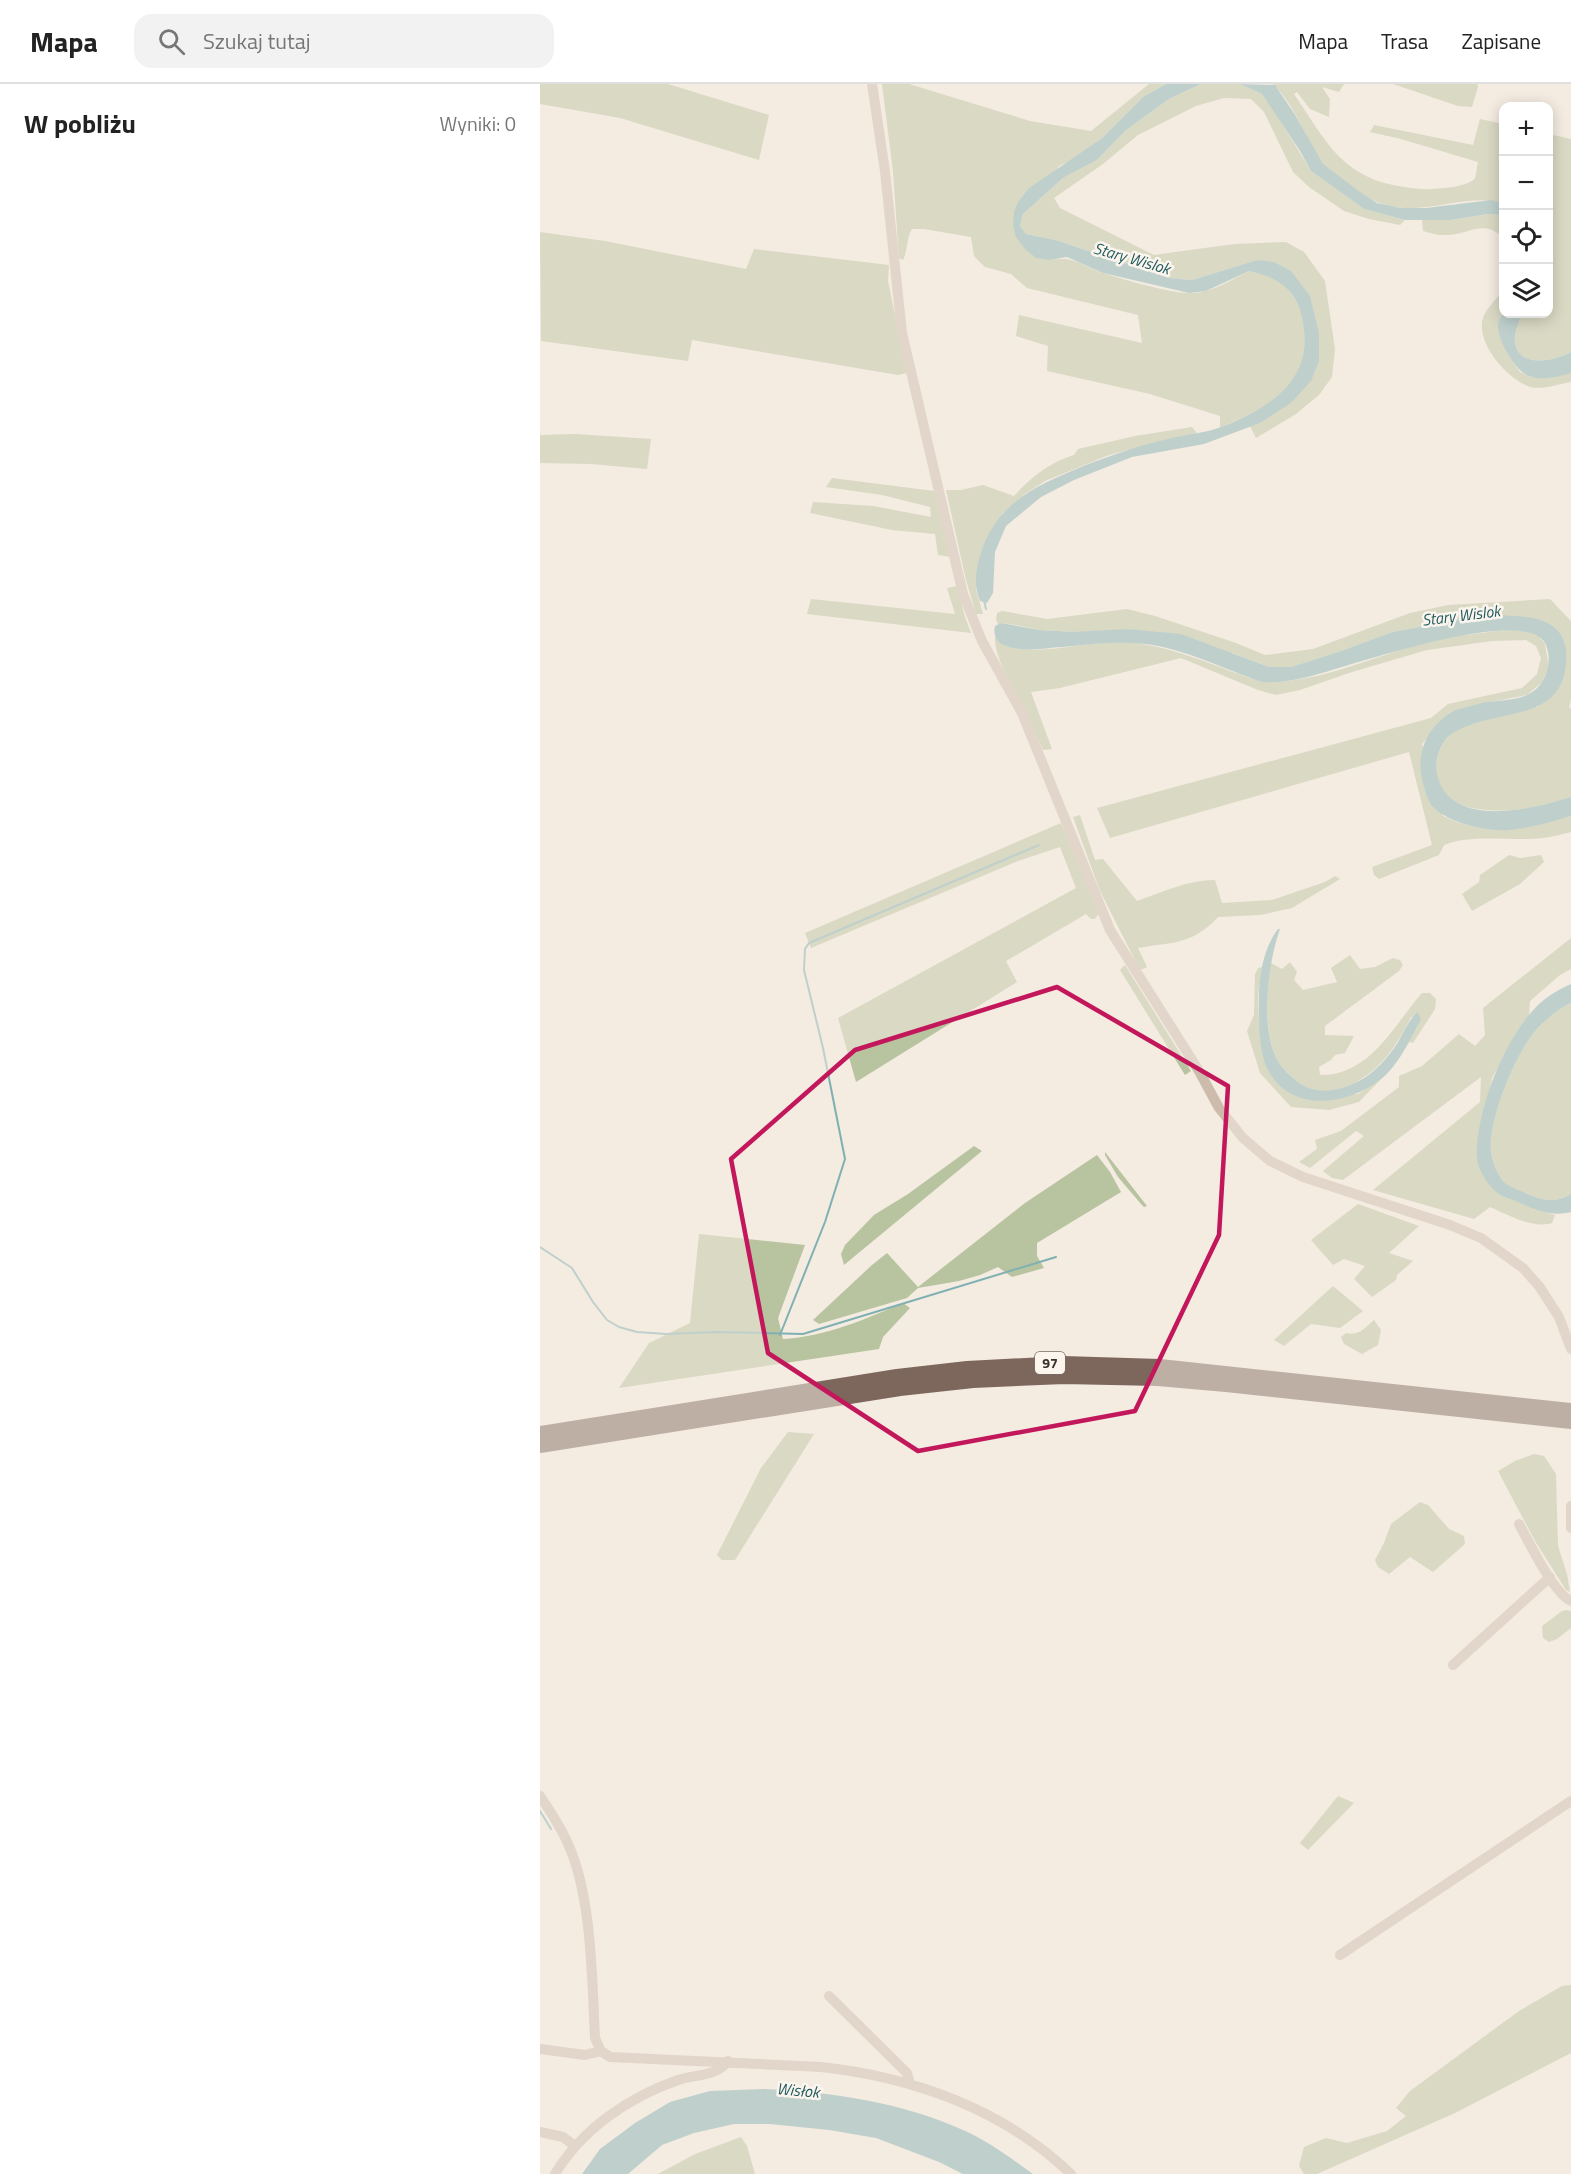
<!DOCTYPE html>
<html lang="pl">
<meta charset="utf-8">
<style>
:root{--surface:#fff;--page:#f2f2f2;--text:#222;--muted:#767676;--line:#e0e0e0}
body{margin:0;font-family:"Titillium Web",sans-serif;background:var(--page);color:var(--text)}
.controls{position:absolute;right:18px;top:18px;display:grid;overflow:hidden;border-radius:12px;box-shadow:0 3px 15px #0003}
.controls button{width:54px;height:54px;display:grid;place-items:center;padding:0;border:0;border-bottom:2px solid var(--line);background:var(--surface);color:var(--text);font:30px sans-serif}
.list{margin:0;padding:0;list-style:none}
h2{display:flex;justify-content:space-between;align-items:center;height:78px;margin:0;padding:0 24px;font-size:26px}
h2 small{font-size:20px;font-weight:400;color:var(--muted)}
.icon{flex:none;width:33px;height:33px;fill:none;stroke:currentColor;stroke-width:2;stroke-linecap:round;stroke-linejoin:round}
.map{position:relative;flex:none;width:1031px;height:2090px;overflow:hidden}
header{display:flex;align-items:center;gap:36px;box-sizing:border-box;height:84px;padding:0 30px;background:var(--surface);border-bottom:2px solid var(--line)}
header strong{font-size:28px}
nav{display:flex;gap:33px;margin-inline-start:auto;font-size:21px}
.search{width:420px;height:54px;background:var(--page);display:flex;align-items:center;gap:15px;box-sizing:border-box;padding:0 21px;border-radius:18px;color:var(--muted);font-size:22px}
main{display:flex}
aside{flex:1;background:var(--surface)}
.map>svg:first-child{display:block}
.green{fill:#b8c4a0}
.water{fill:#7fb0b2}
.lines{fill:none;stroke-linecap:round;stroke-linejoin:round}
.stream{stroke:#7fb0b2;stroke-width:2}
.minor{stroke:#cdbbac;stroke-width:10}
.major{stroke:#7d675c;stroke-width:14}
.marked{fill:none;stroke:#c2185b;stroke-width:4.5;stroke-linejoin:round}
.labels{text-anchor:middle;stroke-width:5;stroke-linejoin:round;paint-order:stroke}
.shield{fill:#fbf5ee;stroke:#756b66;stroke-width:1.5}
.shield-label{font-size:14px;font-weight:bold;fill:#3b302b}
.water-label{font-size:16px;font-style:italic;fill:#1f5a5e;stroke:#fbf5ee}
</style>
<header>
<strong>Mapa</strong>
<div class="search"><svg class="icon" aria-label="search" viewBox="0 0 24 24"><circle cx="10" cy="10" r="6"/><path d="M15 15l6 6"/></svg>Szukaj tutaj</div>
<nav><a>Mapa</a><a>Trasa</a><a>Zapisane</a></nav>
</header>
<main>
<aside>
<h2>W pobliżu<small>Wyniki: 0</small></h2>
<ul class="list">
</ul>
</aside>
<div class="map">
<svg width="1031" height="2090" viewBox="0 0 1031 2090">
<rect width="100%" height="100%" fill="#f4ebe1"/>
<!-- green -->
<path class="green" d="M0,0H128L229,31L219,76L80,34L0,20Z
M342,0H369L490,37L551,47L609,0H626L603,13L561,55L539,72L519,82L473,142L510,176C536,172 540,181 563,189C582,195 629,209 649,209C670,210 691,196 709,187C718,189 728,190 736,195C769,214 772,268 753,297C738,320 704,332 680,344V332L610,310L507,287L508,262L476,252L479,231L602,259L598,231L487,204L471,190L445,183L434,172L431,153L384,145H372C366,155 368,166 363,176L359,174L353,88Z
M661,0H700L722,10L733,25L771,87L824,125L865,136L860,141L829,135L804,127L769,103L753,88L724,28L711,15L684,14L656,22L598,51L563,80L514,114L520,124L614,171L694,160L746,158L764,168L785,197L795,265L792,293L779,311L756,330L716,354L710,342L720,339L771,297L770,213L717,176L652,196L629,194L516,156L486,150L480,142L483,130L523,94L557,76L585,47L629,15Z
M733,0H804L799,8L782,3L790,15L789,33L770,25L757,8L754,10C783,52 799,90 853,101C866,103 877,106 890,105C906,104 922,104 935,95L938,78L861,55L830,48L834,41L933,61L940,35L963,40V119C932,110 896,126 863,124C855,123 844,121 837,118C822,112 790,91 781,78C765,53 755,21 733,0Z
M853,0H937L938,3L932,23L918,22Z
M1009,50L1031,55V268C1015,277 978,285 975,258C974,249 979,238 982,230H1008Z
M948,130L963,131V154C943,133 926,153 903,151C896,151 890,149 883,147L882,136H911Z
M0,148L65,157L206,185L214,165L349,181L348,197L367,289L358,291L152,256L148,277L1,257Z
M963,206V228L958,239L960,251L969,272L980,288L991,293L1031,289V298C1019,300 1002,306 990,303C967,295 933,257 944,231C948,223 958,213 963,206Z
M652,343L657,349L569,371L505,397L485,410L462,430L436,506L443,530H436L426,496L406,406H421L443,401L474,412C490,394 510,378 534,371L538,365L595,352Z
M36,350L111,355L107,385L51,380L0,379V351Z
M292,394L394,407L411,473L398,471L395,450L352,446L270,429L273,418L333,422L391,433L390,423L342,411L286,403Z
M417,502L425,533L431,549L267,530L271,515L415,530L407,504Z
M1010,515L1031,537V615L1029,624H1031V713C1022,716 1014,720 1005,722C973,728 896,736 896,687C897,675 899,662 908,653C929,634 972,630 999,622L1025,559L961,531L923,535L852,548L801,567L751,583H729L692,569L534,548L500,546L476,541L461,539L458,541L456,535L457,529L462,527L507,535L587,525L615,532L696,559L725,571L773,565L870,529L908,521Z
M980,545L996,549L1005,560L1009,584L1002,598L987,611L940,620L910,628L882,660L903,732C950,754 984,745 1031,732V748C1022,750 1012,753 1003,754C972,758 934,749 904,761L899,771L839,795L834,791L832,783L892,761L869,668L570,754L557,724L891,634L908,620L982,604L997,590L1001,574L996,562L986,556L952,557L887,566L812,588L760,606L736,611L718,606L641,574L520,604L491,608L512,665L503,666C494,647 486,628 476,609C468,594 454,571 455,552C458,556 461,560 465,561C499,573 540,558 576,558C628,558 674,583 722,598C777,600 831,573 884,559C915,551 947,548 980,545Z
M540,731L555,776L563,775L597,817C622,808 648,796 675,796L682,819L732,816L785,798L795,792L800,795L752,824L720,831L678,833C652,861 633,858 598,864L607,883L600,886L560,807L533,733Z
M521,739L559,829L555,835H551L546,830L466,877L477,898L316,998L298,934L536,804L520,763L478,777L271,864L265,849Z
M969,771L980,774L1001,771L1004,778L980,800L932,827L922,810L939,798L940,791Z
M1031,854V885L1020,891L990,917L989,932L978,947L952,994L937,1076L994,1125L1015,1131L1012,1139C993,1145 968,1131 950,1123L934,1135L833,1106L940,1018L941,993L803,1096L792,1094L783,1087L824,1052L816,1047L770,1084L759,1078L777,1065L775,1056L801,1047L859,1003V992L882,982L919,950L935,962L945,951L943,924Z
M810,871L820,885L835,883L853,874L860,876L863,881L859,887L785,942V951L814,952L805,969L795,971L791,976L779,983L780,991C830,992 854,941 882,909H890L896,915L895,925L873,959L869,958L881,936L871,933C864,946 857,960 847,972C828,995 792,1019 762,1002C757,999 753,994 749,990C746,987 741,983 739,980C724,954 726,907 731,879L742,885L750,878L757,888L754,896L763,906L797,898L791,884Z
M585,881L651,987L645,991L580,886Z
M722,883L718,911L719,935L748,1007L818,1010L841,995L819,1018L789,1026L751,1023L720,989L707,947L714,931L715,890L718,884Z
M1031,919V1110C1016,1119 1003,1117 988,1110C980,1106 969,1103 963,1097C957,1089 952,1078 951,1067C948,1036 976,967 998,944C1007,935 1019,924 1031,919Z
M434,1062L442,1067L304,1181L301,1170L305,1161L334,1131L368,1110Z
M565,1068L607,1122L604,1123L601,1120L578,1093L565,1071Z
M557,1071L570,1088L581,1108L497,1159V1172L504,1184L472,1193L458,1183L440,1191L419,1197L378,1204L367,1214L279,1240L273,1236L332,1181L347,1169L378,1203L485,1119Z
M818,1120L879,1142L849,1169L873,1177L857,1191L856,1196L832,1213L814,1195L825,1182L804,1175L793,1181L771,1156Z
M159,1150L265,1161L238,1234L243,1255C284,1253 326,1235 363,1219L370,1224L343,1253L339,1265L79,1304L109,1259L150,1239Z
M793,1202L823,1227L800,1244L771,1240L744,1262L734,1256Z
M834,1236L841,1246L838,1261L822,1270L804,1260L801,1253L806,1249C819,1252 825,1244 834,1236Z
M248,1348L274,1350L195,1476H182L177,1471L221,1384Z
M994,1370L1004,1372L1016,1390L1018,1462L1027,1490L1030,1508L1026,1506L995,1457L958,1387L975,1377Z
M880,1418L888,1421L909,1445L924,1452L925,1460L893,1488L870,1473L849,1490L838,1483L835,1476L844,1459L851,1440Z
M1028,1526L1031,1528V1544L1017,1555L1009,1558L1003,1554L1002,1542L1022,1527Z
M798,1712L814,1719L768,1766L760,1759Z
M1031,1901V1969L915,2029L777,2090H764L759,2082L764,2063L786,2054L807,2059L847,2047L866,2032L856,2024L870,2007L979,1927L1022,1902Z
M201,2053L207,2062L215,2090H118L155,2070Z"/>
<!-- water -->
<path class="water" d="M626,0H661L629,15L585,47L557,76L523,94L483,130L480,142L486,150L516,156L629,194L652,196L717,176L734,178L751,187L770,212L779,249V277L771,297L751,319L720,339L664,360L592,373L534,396L501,413L466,442L455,468L453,509L447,519L440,517C432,498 437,479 444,460C462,416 500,400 541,383C571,371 601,361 632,354C648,350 666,349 681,343C736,321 779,292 760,226C753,202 733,192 709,187L666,207L649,209L563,189L527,173L510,176L496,174L485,165L476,153L473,142L474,128L478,118L489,104L561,55L603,13Z
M700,0L735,1L754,29L783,80L820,108L837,119L861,124H886L951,116L963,119V131L948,130L911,136H865L824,125L771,87L760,67L722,10Z
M963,229L982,230C979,238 974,249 975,258C978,285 1015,277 1031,268V289C1018,293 1002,297 989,292C975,287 957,255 958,241C958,237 962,231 963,229Z
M961,531C980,533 1002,531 1017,546C1026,555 1027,567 1026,579C1022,635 965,626 925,643C918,646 910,650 906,655C898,665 894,682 898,694C913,745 994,725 1031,713V732C1011,738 990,744 969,746C947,748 902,738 890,719C888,715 886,710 885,706C876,680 880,655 901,636C904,633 908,630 911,628C920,624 932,622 942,619C956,616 974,617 987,611C1006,602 1013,579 1006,561C987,517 801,586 763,594C749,597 736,599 722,598C686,586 643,564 605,560C578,557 550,560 523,563C504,564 482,569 464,561C456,558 453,550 455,542L461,539L500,546L534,548L586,545L641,550L729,583H751L801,567L852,548L923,535Z
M738,845H740C728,878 719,947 739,979C742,984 748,989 752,993C770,1012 796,1009 819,997C834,989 849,973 858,958C864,948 868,936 878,928L881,936C869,957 859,981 840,996C810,1019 759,1029 733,994C719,976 719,945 719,923C718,897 722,866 738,845Z
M1031,900V919C1019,924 1007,935 998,944C976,967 948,1036 951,1067C952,1078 957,1089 963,1097C969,1103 980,1106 988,1110C1003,1117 1016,1119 1031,1110V1128C1012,1133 995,1126 978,1118C971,1115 959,1112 954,1106C946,1098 938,1085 937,1074C935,1028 964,955 997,922C1007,912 1018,906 1031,900Z
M225,2005C292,2008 361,2018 423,2046C448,2057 471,2074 493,2090H423L399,2078L336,2054L289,2046L230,2040H194L154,2049L122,2061L88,2090H42L60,2065L95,2039L130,2018L170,2007Z"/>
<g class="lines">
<!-- stream -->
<path class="stream" d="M444,516L446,525
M0,1163L32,1184L53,1218L67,1236L79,1243L97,1248L126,1250L177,1248L263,1250L516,1173
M240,1251L285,1138L305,1075L283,964L264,886L265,865L269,859L499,761
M0,1727L11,1745"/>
<!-- minor -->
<path class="minor" d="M332,0L345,87L362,249L423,510L442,557L482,629L570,846L659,987L679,1024L703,1054L730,1077L763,1093L910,1141L941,1154L983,1184L999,1202L1019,1233L1031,1265
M1031,1422V1444
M979,1440C989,1458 1014,1510 1031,1517
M913,1581L1010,1493
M0,1712C10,1727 21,1743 28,1760C52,1812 52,1896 55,1954L61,1967L70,1973L281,1983C373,1993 463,2025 531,2090
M800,1871L1031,1717
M289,1912L367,1989L370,2000
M0,1965L45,1971L61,1967
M0,2048L23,2053L35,2062
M15,2090C42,2045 89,2013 138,1996C156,1990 176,1993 188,1977"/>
<!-- major -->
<path class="major" d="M0,1349L357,1292L427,1284L523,1279L620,1282L1031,1326
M0,1362L360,1305L433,1297L524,1293L618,1295L686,1301L1031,1338"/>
</g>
<!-- marked area -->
<path d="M0 0H1031V2090H0ZM517,903L688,1002L679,1151L595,1327L378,1367L228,1269L191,1075L315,966Z" fill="#f4ebe1" fill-opacity=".55" fill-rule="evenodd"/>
<path class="marked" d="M517,903L688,1002L679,1151L595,1327L378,1367L228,1269L191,1075L315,966Z"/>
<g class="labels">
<!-- shield labels -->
<rect class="shield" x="495" y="1268" width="30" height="22" rx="4.5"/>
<g class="shield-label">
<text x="510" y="1284">97</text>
</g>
<!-- water labels -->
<g class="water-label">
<text transform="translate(592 174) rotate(16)" y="6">Stary Wislok</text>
<text transform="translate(921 531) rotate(-7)" y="6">Stary Wislok</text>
<text transform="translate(258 2006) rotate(5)" y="6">Wisłok</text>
</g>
</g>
</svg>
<div class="controls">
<button>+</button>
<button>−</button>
<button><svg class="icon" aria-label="locate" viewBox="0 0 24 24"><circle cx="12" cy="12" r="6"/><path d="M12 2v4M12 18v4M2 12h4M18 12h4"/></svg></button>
<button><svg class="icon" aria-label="layers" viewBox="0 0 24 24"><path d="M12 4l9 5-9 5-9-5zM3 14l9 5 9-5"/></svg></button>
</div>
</div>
</main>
